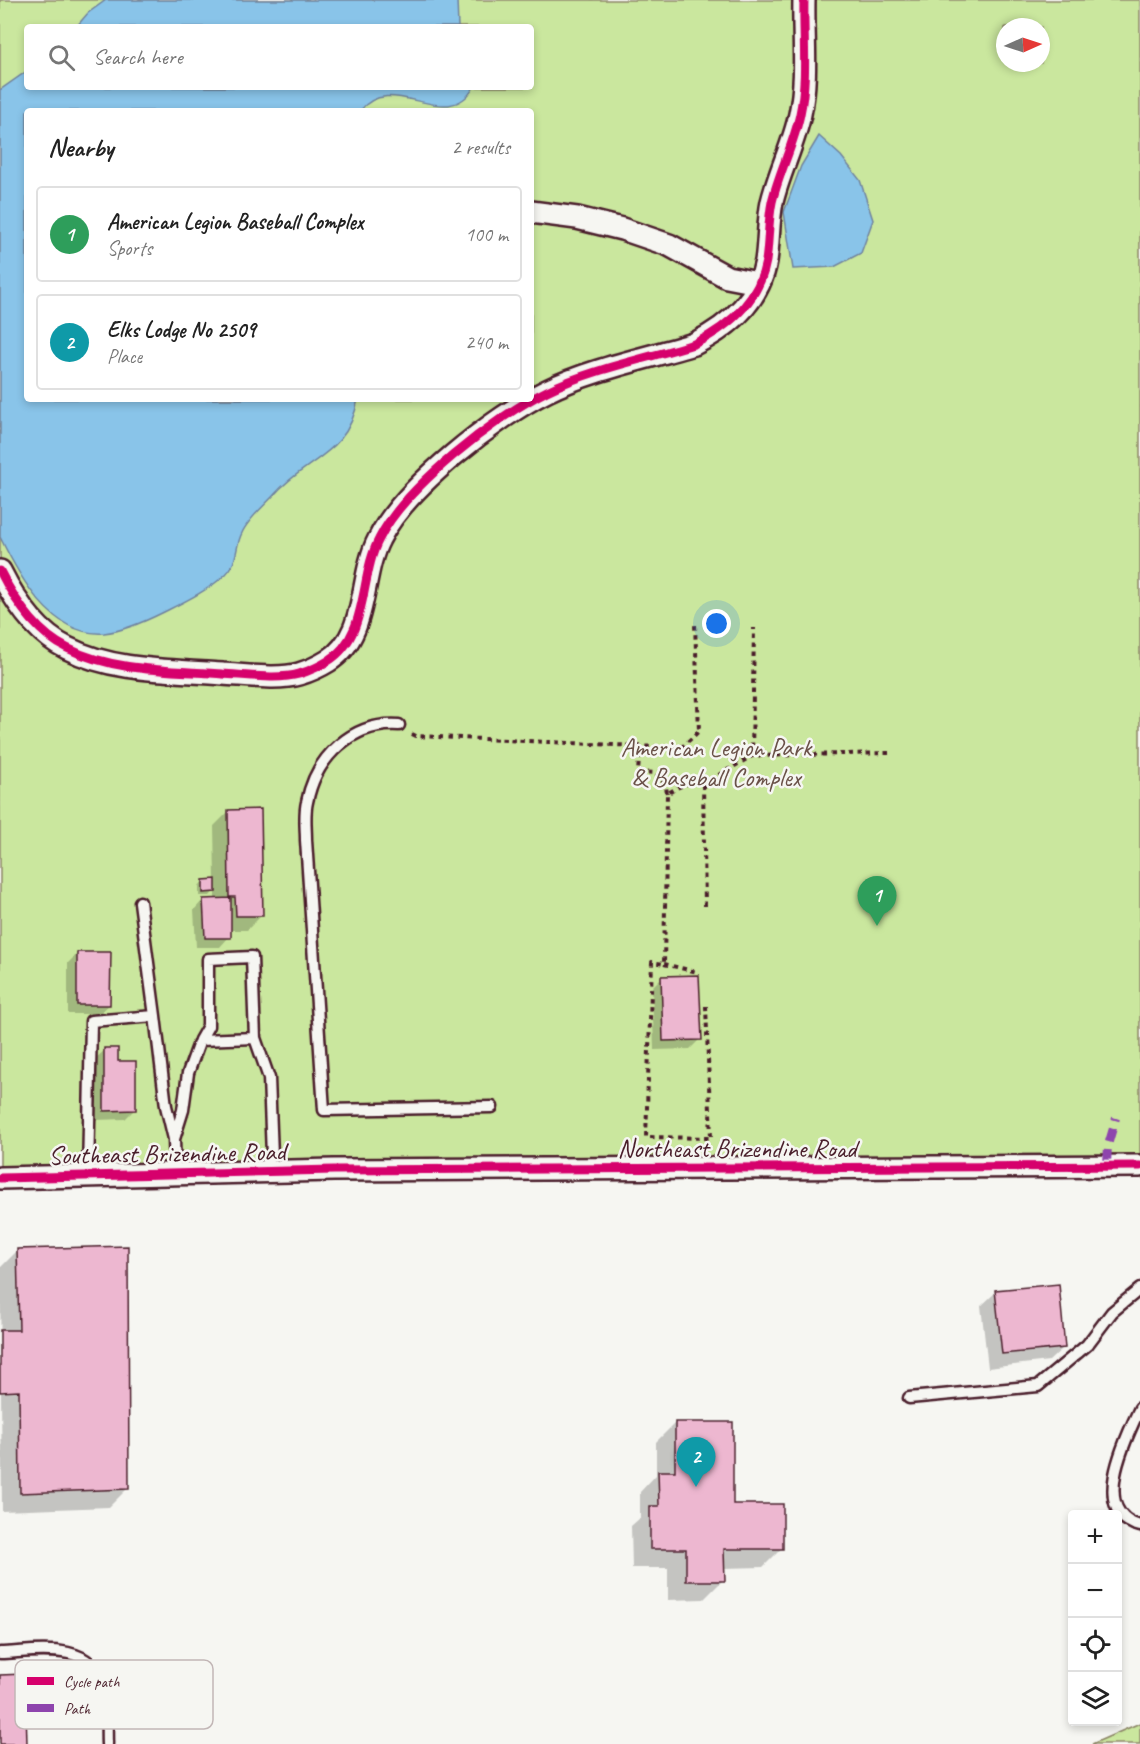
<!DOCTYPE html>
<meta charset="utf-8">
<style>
:root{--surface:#fff;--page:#f2f2f2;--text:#222;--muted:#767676;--line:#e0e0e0;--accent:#d1495b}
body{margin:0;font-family:Caveat,sans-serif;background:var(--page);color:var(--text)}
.controls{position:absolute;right:18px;bottom:18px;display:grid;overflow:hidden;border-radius:6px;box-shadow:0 3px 9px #0003}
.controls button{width:54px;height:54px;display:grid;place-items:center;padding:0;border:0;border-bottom:2px solid var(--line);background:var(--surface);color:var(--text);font:30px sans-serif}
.compass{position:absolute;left:996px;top:18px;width:54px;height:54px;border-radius:50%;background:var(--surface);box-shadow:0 3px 9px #0003;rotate:87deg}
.you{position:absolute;left:717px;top:624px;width:21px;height:21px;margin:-15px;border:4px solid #fff;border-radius:50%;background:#1a73e8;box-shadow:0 0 0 9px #1a73e833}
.badge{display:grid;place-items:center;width:39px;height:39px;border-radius:50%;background:var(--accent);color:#fff;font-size:20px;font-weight:700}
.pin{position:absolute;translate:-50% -50px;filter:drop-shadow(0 2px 3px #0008)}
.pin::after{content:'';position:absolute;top:32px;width:21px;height:18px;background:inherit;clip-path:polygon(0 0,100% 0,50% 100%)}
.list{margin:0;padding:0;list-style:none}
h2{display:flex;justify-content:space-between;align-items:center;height:78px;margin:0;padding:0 24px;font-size:26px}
h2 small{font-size:20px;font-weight:400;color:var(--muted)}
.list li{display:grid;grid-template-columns:39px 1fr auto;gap:18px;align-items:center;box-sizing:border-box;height:96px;margin:0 12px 12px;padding:0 12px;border:2px solid var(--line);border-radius:6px}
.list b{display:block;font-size:22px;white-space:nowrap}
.list p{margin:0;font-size:20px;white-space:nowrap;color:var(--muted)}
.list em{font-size:20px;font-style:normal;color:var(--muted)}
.icon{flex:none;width:33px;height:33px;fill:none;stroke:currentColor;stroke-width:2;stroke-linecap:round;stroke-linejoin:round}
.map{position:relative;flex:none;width:1140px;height:1744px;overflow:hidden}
.search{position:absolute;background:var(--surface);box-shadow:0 3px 9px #0003;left:24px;top:24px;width:510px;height:66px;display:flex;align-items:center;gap:15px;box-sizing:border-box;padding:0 21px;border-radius:6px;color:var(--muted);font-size:22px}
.panel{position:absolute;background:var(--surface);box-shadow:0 3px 9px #0003;left:24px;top:108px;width:510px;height:294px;border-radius:6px}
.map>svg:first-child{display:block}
.green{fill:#cae79e;stroke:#8a8364;stroke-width:1.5;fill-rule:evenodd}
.water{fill:#89c4e9;stroke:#70829d;stroke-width:1.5}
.shadow{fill:#0003}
.building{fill:#edb7d0;stroke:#4a1f2b;stroke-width:1.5}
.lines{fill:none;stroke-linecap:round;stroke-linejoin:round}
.service-casing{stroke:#4a1f2b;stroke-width:15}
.minor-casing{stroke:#4a1f2b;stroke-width:26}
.path{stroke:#4a1f2b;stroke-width:4;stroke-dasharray:4.5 4.5;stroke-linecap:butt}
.service{stroke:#f6f6f2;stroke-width:10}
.minor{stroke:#f6f6f2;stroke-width:21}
.quiet{stroke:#8e44ad;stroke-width:8;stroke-dasharray:15 8;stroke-linecap:butt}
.cycleway-casing{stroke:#f6f6f2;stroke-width:13}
.cycleway{stroke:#d6006c;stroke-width:9}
.labels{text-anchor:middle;stroke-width:5;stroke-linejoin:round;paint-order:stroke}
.park-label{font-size:26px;fill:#6a5148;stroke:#f6f6f2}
.street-label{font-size:26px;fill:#4a1f2b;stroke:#f6f6f2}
.key{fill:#f6f6f2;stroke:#c2b6b6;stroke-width:1.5}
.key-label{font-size:16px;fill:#4a1f2b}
</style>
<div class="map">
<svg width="1140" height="1744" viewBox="0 0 1140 1744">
<rect width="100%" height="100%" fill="#f6f6f2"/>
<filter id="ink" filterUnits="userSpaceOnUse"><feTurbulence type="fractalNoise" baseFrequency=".0167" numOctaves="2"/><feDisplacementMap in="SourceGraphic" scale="12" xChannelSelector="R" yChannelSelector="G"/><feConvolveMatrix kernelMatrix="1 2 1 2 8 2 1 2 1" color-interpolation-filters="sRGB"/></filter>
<g filter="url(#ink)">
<!-- green -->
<path class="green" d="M0,0H1140V1161L0,1178ZM27,27H531V87H27ZM1005,27H1041V63H1005ZM27,111H531V399H27Z
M1140,1723V1744H1092Z"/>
<!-- water -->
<path class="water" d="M106,0H457L458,27H76L88,13Z
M27,71V87H474C447,134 391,70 360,111H27V399H358C348,456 307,457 274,495C264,506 248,519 242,533C235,546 238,563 226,574C209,590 184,602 164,612C146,621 124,631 104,633C51,637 19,576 0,537V90Z
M819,136L841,156L860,180L873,220L861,253L834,267L793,269L784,212L801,166Z"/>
<!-- shadow -->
<path class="shadow" d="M229,811L262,915L247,930H229V937L220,947H196L194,910L203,900H215V890L210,896H199V886L203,881H215L214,826Z
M78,953L109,1005L99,1014H68V963Z
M662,977L700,1039L690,1049L654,1050L652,987Z
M105,1050L117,1062L134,1110L125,1119L95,1120V1059Z
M18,1250L128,1488L109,1507L2,1511L0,1268Z
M996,1292L1064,1347L1049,1361L988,1368L981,1306Z
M675,1423L732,1505L782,1548L763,1567L723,1568V1580L704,1599L668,1600V1568H632L631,1526L640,1518V1492L656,1475V1442Z"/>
<!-- building -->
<path class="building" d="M261,809L263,916H236L235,897H229L228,810Z
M216,879V892L203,893V880Z
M231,898V938H205L203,899Z
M77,952H111L110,1005H77Z
M699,975L702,1040L663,1041L661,976Z
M104,1048H118V1061H136V1110L104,1111Z
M128,1246L129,1489L20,1493L19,1391L0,1392V1330H19L17,1249Z
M1059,1284L1065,1348L1002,1354L995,1290Z
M675,1422H733V1504H783V1549H724L725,1581H686V1549H650V1506H659L658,1471H675Z
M25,1674L27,1744H0V1675Z"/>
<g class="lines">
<!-- service casing -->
<g class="service-casing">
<path id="service" d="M399,725C353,722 316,756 307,802C304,814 306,828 306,840L324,1110L492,1107
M140,902L155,1016
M200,1040L255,1038
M174,1139L175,1174
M88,1176L91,1021L155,1016L166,1106L174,1139L183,1110L188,1073L200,1040L208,1026V959L252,957L255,1038L269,1078L272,1156L261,1170
M909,1398L1038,1386L1087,1345L1112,1312L1140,1289
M1140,1408C1126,1438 1088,1513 1140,1526
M0,1653C35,1652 88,1640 103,1683C109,1701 106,1726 107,1744"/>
</g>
<!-- minor casing -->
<g class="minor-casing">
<path id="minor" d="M531,212L577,218L622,229L669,245L727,277L758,283
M0,571C15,601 36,633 67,648C114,672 172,670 223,674C244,675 279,680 299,674C309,671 320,666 328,661C369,636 359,577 379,539C404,488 496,416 547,391C589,370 648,358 694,344C728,327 759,301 766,261C769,242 768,221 772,202C779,172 794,144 800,114C808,76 803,39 804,0
M0,1178L334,1170L1140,1166"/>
</g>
<!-- path -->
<path class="path" d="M412,734L416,736L681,748L699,731L695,624
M640,746L638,772L656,773L666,786L667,794
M752,756L754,628
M703,784L752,756L890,753
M705,906L703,784C689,780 678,787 667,794L664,964L652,962L646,1137L711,1138L706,1006
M664,964L697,972"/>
<!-- service -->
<use href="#service" class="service"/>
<!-- minor -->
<use href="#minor" class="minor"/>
<!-- quiet -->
<path class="quiet" d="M1107,1165L1108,1145L1116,1118"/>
<!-- cycleway casing -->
<g class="cycleway-casing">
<path id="cycleway" d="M0,571C15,601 36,633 67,648C114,672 172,670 223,674C244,675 279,680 299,674C309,671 320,666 328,661C369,636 359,577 379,539C404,488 496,416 547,391C589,370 648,358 694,344C728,327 759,301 766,261C769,242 768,221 772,202C779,172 794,144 800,114C808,76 803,39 804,0
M0,1178L334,1170L1140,1166"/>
</g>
<!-- cycleway -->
<use href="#cycleway" class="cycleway"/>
</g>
</g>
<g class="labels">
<!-- park labels -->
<g class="park-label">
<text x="716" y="756">American Legion Park<tspan x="716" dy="30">&amp; Baseball Complex</tspan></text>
</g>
<!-- street labels -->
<g class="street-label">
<text x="737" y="1157">Northeast Brizendine Road</text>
<text transform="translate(167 1153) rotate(-1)" y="9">Southeast Brizendine Road</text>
</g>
</g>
<!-- legend -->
<rect x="15" y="1660" width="198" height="69" rx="9" class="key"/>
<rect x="27" y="1677" width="27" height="8" fill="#d6006c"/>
<rect x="27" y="1704" width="27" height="8" fill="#8e44ad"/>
<g class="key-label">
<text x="64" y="1687">Cycle path</text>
<text x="64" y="1714">Path</text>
</g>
</svg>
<div class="controls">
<button>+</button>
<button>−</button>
<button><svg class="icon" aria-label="locate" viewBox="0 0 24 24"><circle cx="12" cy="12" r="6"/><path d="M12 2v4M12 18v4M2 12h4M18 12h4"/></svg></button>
<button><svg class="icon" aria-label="layers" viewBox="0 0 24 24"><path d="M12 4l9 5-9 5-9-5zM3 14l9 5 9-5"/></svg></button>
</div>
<svg class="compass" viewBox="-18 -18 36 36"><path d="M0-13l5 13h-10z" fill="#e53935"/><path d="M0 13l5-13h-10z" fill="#767676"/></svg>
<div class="you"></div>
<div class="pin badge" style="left:877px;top:926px;background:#2e9e5b">1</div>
<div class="pin badge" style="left:696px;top:1487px;background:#0f9aa8">2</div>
<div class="search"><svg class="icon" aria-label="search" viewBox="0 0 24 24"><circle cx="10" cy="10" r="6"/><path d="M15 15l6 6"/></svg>Search here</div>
<section class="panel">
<h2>Nearby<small>2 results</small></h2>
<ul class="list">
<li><span class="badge" style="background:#2e9e5b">1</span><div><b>American Legion Baseball Complex</b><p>Sports</p></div><em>100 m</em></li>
<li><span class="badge" style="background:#0f9aa8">2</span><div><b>Elks Lodge No 2509</b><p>Place</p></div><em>240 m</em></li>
</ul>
</section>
</div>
